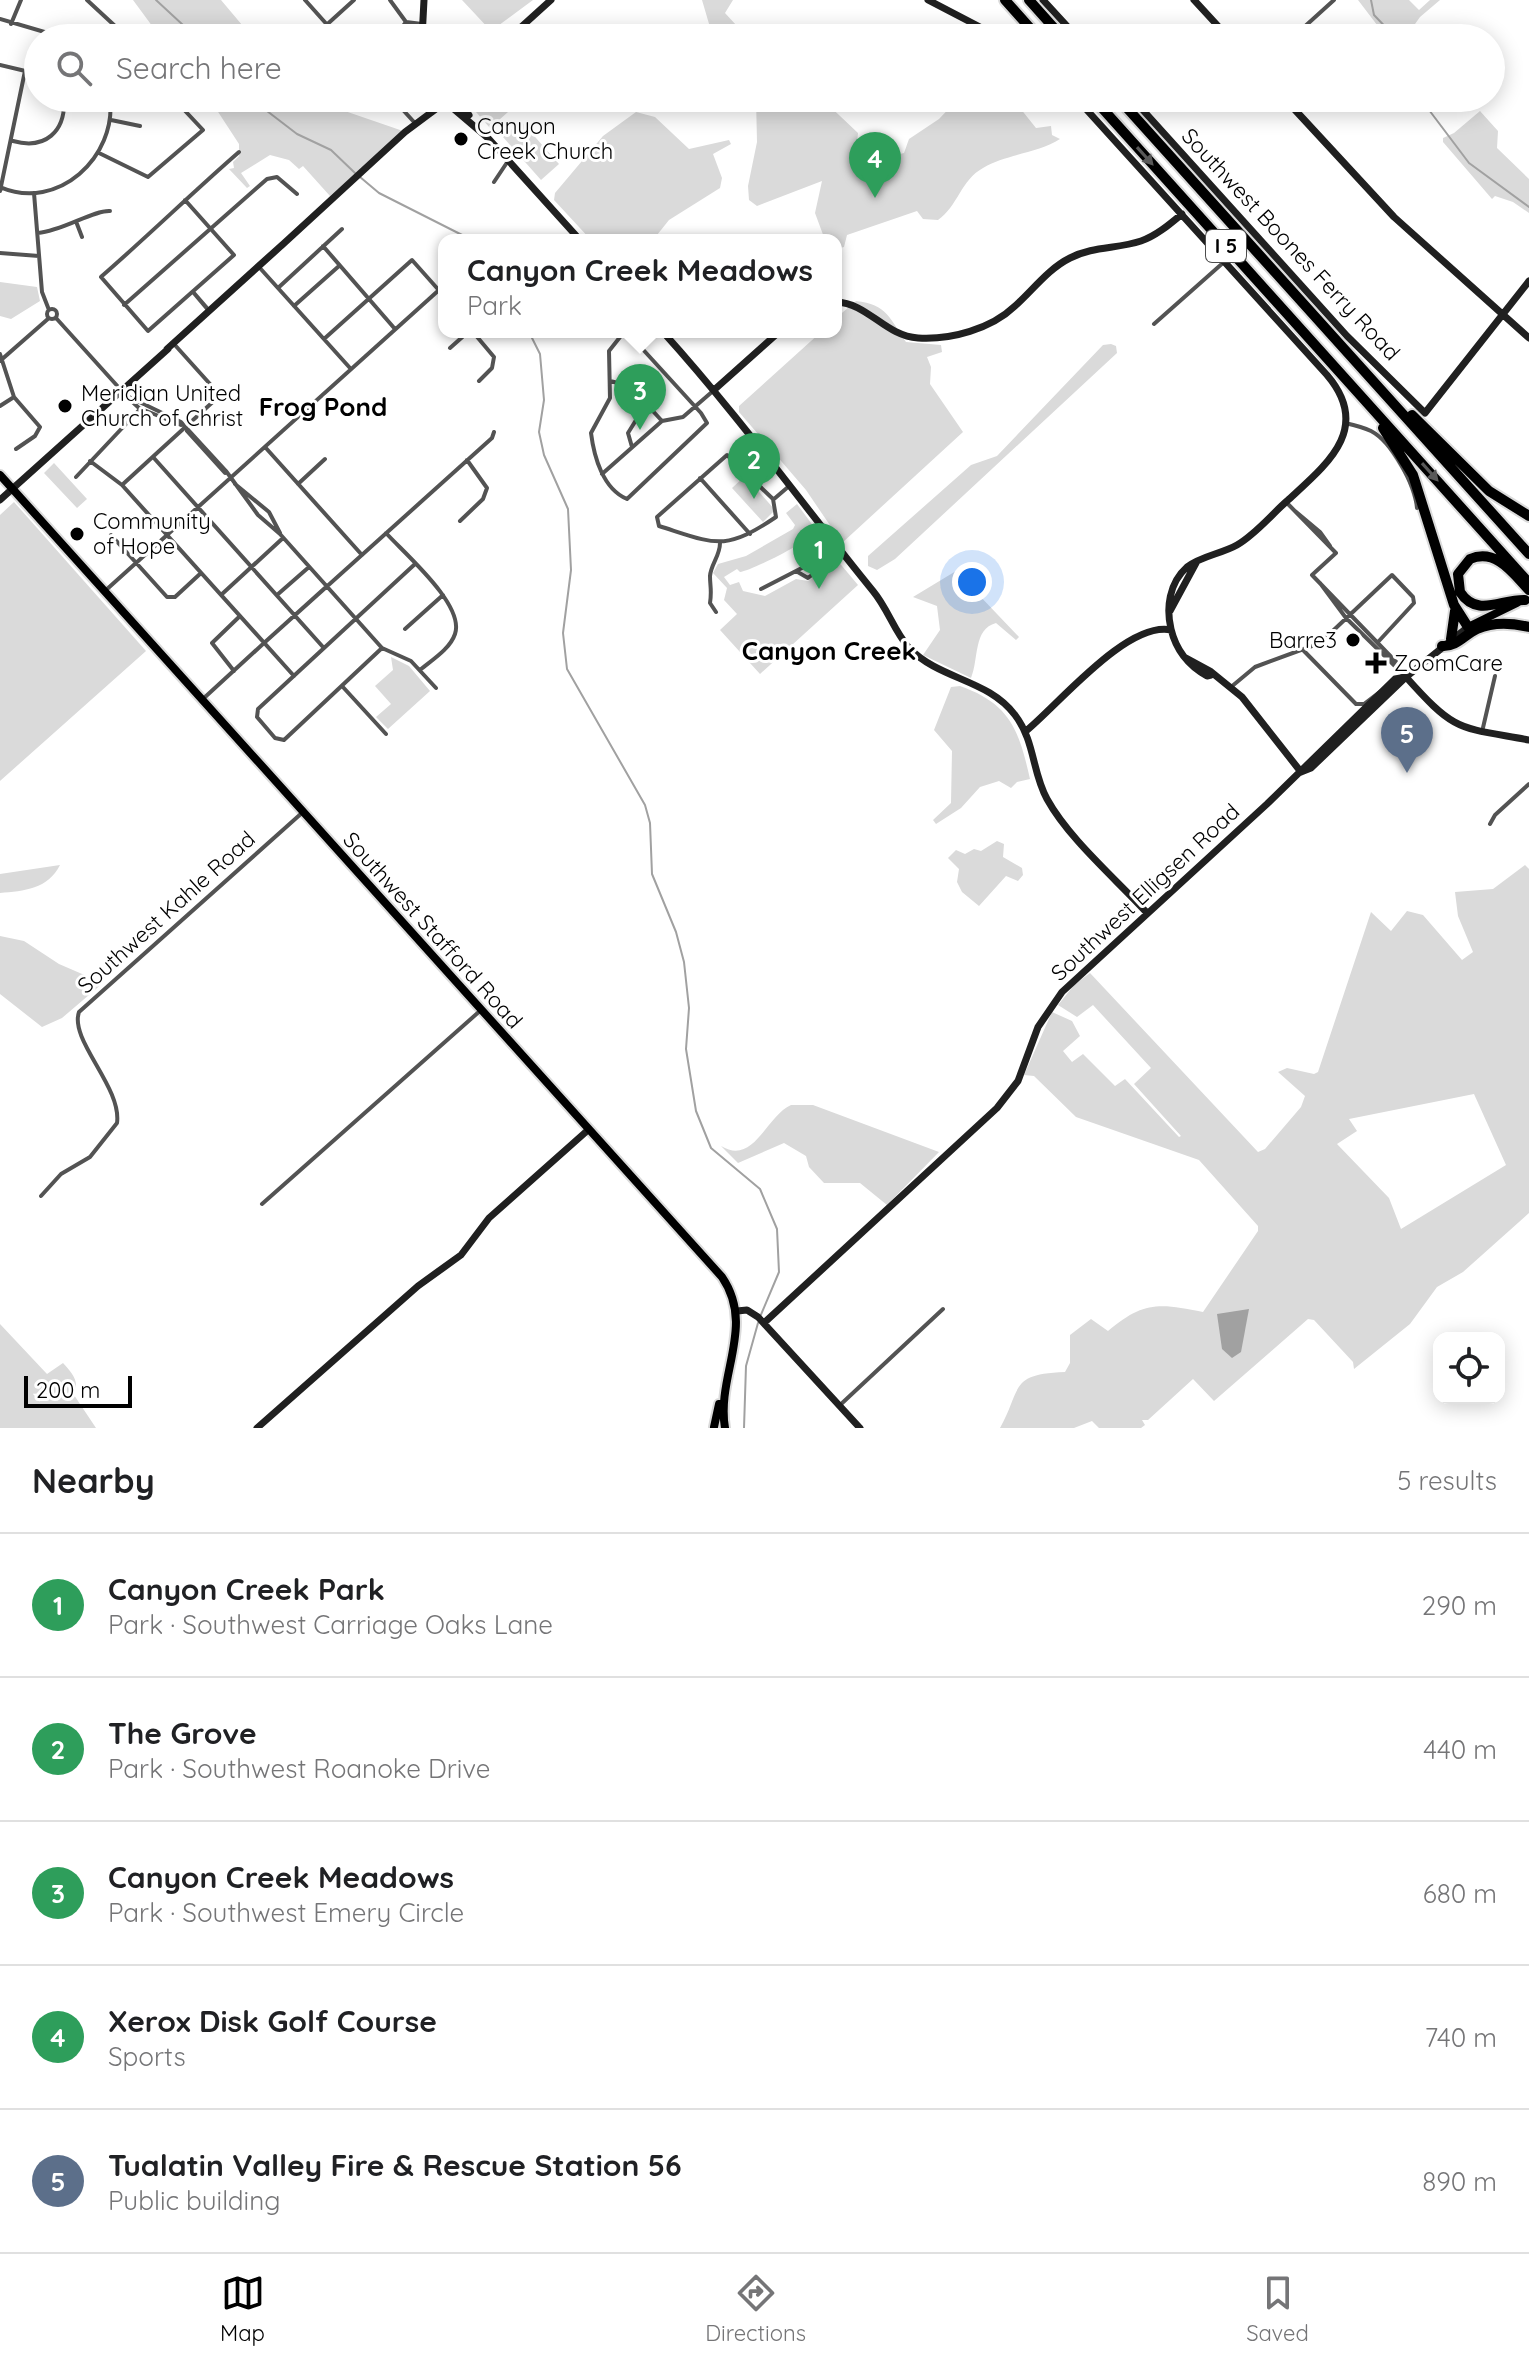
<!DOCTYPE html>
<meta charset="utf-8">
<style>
:root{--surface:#fff;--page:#f2f2f2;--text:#202124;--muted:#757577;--line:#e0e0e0;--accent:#000}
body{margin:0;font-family:Quicksand,sans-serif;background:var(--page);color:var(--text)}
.controls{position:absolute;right:24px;bottom:24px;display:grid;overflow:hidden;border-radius:16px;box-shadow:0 4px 20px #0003}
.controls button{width:72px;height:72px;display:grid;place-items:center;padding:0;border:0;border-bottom:2px solid var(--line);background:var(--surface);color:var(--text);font:40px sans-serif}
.scale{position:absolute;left:24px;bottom:20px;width:108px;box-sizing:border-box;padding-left:8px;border:4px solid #000;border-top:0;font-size:22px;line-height:28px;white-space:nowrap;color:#000;-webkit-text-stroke:6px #fff;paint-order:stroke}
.you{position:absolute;left:972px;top:582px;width:28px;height:28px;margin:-20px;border:6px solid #fff;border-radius:50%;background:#1a73e8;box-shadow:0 0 0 12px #1a73e833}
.badge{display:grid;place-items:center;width:52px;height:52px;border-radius:50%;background:var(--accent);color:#fff;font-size:26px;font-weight:700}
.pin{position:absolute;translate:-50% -66px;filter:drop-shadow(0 2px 4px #0008)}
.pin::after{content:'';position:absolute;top:42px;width:28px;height:24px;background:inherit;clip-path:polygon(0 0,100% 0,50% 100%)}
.popup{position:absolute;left:438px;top:234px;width:404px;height:104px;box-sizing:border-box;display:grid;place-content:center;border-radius:16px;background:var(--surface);filter:drop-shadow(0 2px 6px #0005);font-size:26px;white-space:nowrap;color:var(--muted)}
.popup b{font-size:30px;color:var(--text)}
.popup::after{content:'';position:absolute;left:50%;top:100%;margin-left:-16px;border:16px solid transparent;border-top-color:var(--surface)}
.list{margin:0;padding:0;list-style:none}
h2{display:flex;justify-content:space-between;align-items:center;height:104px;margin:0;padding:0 32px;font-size:34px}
h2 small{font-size:26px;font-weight:400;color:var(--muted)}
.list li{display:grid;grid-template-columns:52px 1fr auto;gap:24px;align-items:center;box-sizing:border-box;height:144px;padding:0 32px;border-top:2px solid var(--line)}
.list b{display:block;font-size:30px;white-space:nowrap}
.list p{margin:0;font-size:26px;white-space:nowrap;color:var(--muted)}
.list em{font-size:26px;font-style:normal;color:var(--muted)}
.icon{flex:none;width:44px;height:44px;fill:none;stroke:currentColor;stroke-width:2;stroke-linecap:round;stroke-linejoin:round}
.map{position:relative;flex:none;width:1529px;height:1428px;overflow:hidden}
.search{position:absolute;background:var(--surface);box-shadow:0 4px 20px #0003;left:24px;right:24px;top:24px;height:88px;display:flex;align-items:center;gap:20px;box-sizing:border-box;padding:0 28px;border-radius:44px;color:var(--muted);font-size:30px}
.sheet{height:824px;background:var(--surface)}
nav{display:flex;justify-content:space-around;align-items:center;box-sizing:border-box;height:112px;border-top:2px solid var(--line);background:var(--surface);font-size:22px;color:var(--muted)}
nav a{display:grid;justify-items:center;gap:4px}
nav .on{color:var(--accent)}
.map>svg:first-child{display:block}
.green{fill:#dadada;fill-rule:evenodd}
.water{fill:#a1a1a1}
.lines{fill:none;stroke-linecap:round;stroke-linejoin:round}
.stream{stroke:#a1a1a1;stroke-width:2}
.primary-casing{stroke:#dbdbdb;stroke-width:12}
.highway-casing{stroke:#dbdbdb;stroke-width:14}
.street{stroke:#535353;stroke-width:4}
.secondary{stroke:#202020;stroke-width:7}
.primary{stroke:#000;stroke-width:8}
.highway{stroke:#000;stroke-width:10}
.oneway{fill:#595959}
.poi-dot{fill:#000;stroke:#fff;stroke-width:3}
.labels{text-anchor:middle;stroke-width:6;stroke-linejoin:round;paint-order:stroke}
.shield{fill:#fff;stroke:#4c4c4c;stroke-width:2}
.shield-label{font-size:20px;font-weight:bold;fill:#000}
.poi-label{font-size:22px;fill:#000;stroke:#fff;text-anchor:start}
.street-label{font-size:22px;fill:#000;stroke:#fff}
.quarter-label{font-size:26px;font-weight:bold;fill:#000;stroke:#fff}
</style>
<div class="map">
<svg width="1529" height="1428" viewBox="0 0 1529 1428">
<rect width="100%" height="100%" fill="#fff"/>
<!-- green -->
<path class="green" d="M133,0H221L253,38H161Z
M462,0H533L491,31Z
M702,0H733L725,13L748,38H721L712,34Z
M1358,0H1409L1419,10L1430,0H1440L1420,17L1405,38H1387Z
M209,98H307L403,131L330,196L303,166L299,169L289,160L270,155L241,173L250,186L247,188L229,169L234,168L233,162L239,156V144Z
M474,98H515L517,104L490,128L476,112Z
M756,98H821L858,133L856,151L880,159L904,153L909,139L939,119L959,98H1012L1036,128L1051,126L1052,135L1060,139C1039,153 1006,154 983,168C961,180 958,206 938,220L923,219L917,211L847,235L844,247L836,249V240H825L815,213L822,181L757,206L749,200L748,186L757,142Z
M1480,111L1498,131L1497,148L1529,179V213L1513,202L1495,196L1492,199L1443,142V138L1454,133Z
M636,112L655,117L689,149L729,140L731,144L713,154L722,178L720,188L669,220L653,240H591L554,200L555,193L603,136Z
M521,121L559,164L541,180L503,137Z
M0,282L37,287L40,301L11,319L0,316Z
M856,301C887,304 890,319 906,342L941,345L942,352L927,357L931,367L930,384L963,432L842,543L806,490L739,412V406L821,332H836V318Z
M1111,344L1116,346L1117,353L895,559L877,570L868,566V556L971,465L997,456L1103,345Z
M54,463L87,499L77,508L44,473Z
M745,476L775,510L763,522L732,488Z
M14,502L146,651L0,781V515Z
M797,504L817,531C810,541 751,571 740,572L737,569L724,577L730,585L739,582L743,591L765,596L796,579L808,581L837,560L858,585L760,674L720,630L737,614L724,600L727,588L713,573L718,564L746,556L793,529L795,525L786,513Z
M956,571L1019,637L1016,640L996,623C973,629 979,659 971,678L923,655L940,630L937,606L913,597Z
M391,657L409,666L430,691L388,729L376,717L391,704L375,686L393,670Z
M960,686C1011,704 1019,731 1030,779L1017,782L1011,788L999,781L980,787L961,808L936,824L933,820L951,803L952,751L934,730L951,687Z
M997,841L1004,844L1003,857L1022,868L1023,875L1018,881L1006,876L979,906L962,892L957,882L959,869L948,858L956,850L965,854L974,849L981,851Z
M60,865C48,889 24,891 0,893V874Z
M1525,865L1529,869V1213L1463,1272L1437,1287L1410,1324L1354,1369L1353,1362L1314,1320L1308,1319L1214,1401L1193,1379L1148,1420H1142L1145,1425L1141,1428H1099L1092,1421L1074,1428H1000C1022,1388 1009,1374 1065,1372L1070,1363V1335L1091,1319L1108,1331C1143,1301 1160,1303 1203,1312L1258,1231V1226L1199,1160L1076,1117L1034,1076L1024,1075L1052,1012L1072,1021L1080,1036L1063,1051L1072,1062L1083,1054L1115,1086L1125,1079L1179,1137L1181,1136L1134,1084L1151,1068L1093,1005L1077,1017L1058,1005L1075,984L1090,973L1258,1152L1265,1149L1301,1107L1305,1096L1278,1072L1287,1068L1314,1074L1318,1072L1371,912L1391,931L1407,911L1423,915L1462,960L1473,952L1458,916L1455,892L1493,889ZM1474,1094L1506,1165L1401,1229L1389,1198L1337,1144L1357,1131L1349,1119Z
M0,936L24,941L59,964L103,983L62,1018L42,1027L0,994Z
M791,1105H813L939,1152L887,1205L860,1183H824L809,1167L806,1156L784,1143L738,1163L721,1146C754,1166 766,1116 791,1105Z
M0,1324L47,1374L63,1363C72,1373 80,1381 74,1395L96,1428H0Z"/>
<!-- water -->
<path class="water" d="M1249,1309L1241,1352L1232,1358L1222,1349L1217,1314Z"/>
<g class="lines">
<!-- stream -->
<path class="stream" d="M156,0L197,38
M1371,0L1374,15L1396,38
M250,98L297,134L331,150L355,173
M1420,98L1469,163L1529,207
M360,177L379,193L472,240
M529,332L540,354L544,400L539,432L544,455L568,509L571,570L563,633L567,669L645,805L650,823L652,874L676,932L684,962L689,1008L686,1049L696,1111L711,1148L760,1189L777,1229L779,1272L760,1317
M744,1428L746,1366L758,1323"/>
<!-- primary casing -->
<g class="primary-casing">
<path id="primary" d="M0,475L722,1277C756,1327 716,1375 725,1428
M1468,627L1517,603
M714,1427L719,1404"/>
</g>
<!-- highway casing -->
<g class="highway-casing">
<path id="highway" d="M1005,0L1039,38
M1029,0L1063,38
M1093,98L1529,583
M1118,98L1529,554
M1412,415L1489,491L1529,516
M1383,428L1413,475L1454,605L1468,627
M1525,600C1501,599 1477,618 1460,592L1458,574L1470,559C1496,548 1513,573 1529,590
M1451,639L1455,611
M1442,646C1457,647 1464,635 1477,629C1493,622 1512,623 1529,627"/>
</g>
<!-- street -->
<path class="street" d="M87,0L128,38
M305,0L339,38
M390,0L406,22
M0,19L65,38
M406,22L422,24
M11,24L21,0
M312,38L354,0
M394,38L406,22
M1292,38L1334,0
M0,65L38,74
M392,98L414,122
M111,120L140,126
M13,141C45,150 66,132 64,98
M99,153L148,177L203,130L173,98
M494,182L508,161
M0,187C58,212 117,157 110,98
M0,191L25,71
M34,193L42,292L49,310
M185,200L234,255L148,331L101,277L102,276C149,235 193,192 239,152
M77,224L82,237
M38,233C63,231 93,210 110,211
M323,246L395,329
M0,253L39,256
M259,267L350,368
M278,288L342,229
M193,292L209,311
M194,293L207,308
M124,305L267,179L277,177L297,194
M294,306L339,266
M47 314a5 5 0 1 1 10 0a5 5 0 1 1-10 0Z
M56,318L121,390
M1154,324L1224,262
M473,332L494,357L492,368L479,381
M624,332L609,351L610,398L591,433C594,457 603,489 627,499L707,423L701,413L627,332
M324,339L412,260L444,296
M450,348L468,332
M0,354L14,397L40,427L35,436L16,449
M0,361L49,318
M610,381L630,386L662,421
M127,396L181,422L226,471L258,515L280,534L382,648L411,661L436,688
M127,397L139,408L181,425
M0,406L14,397
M662,421L683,417L713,391
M1345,423C1354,425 1363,427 1371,431C1392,442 1415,485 1417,508
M187,431L225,473
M265,447L362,555
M632,447L628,433L646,404
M727,455L773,499L776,517C724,552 716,544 659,526L657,517Z
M153,457L323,647
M90,461L122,485L294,676
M741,467L760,449
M602,474L662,421
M76,477L141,408
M700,478L750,534
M235,484L269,512L280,533
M298,484L325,459
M122,485L216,399L210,384L174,344
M774,499L788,487
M1286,502L1336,553L1312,575L1400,666L1406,677
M1295,511L1320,532L1330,546
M460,521L483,499L487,488L467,460
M386,533C405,554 465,605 455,634C450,649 432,660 420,670
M111,535L167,597H175L201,573
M796,571L808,578L840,553
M1320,583L1346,618L1404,675
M326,587L264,643L492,438L494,432
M761,589L829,554
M106,590L439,290
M221,595L283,538
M277,595L309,567
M716,612L710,603C712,590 710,587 710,576C711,564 720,556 720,543
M405,629L443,595
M382,648L284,740L275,738L257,717L258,709L415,564
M1304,651L1356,704H1364L1381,691
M234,671L212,643L240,616
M342,686L386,734
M1231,687L1255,667L1320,643L1392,575L1413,597L1414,603L1378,642
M204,698L264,643
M1482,732L1495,676
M1490,824L1495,815L1529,784
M41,1196L61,1174L90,1157L117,1123C122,1087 69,1040 79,1012L303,812
M262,1204L481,1010
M839,1406L943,1309"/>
<!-- secondary -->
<path class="secondary" d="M928,0L1001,38
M1043,0L1078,38
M1194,0L1229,38
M422,38L424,0
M509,38L551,0
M441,98L488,138L580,240
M1076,98L1327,375C1373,429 1326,465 1287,501C1271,515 1256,534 1237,545C1221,554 1201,556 1187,567C1169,583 1166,608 1171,629C1176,650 1189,666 1207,676L1211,675
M1132,98L1347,336L1425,413L1529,281
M1284,98L1394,217L1529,338
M458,100L469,115
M281,246L405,132L444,103
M836,302C868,303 885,336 918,338C951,340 991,329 1015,306C1033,290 1048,269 1070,258C1093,246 1117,249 1141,241C1156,236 1170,224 1182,214
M663,332C738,415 803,505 873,591C888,609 894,631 909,648C940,680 988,679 1015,715C1035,741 1032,772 1047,799C1069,839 1116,879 1147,913
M167,349L282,245
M714,390L779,332
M0,500L168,349
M1170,611L1196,563
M1186,658L1210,671L1242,697L1301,772
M1406,677C1456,733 1458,727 1529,740
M1026,731C1059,704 1127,621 1171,630
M1301,772L1311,768L1406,677L1468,627
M737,1311L747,1310L758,1317L860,1428
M764,1323L997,1108L1018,1081L1038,1027L1062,992L1267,804L1395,679L1406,677
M257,1428L418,1286L461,1255L489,1218L588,1130"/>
<!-- primary -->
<use href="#primary" class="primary"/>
<!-- highway -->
<use href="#highway" class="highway"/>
</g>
<!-- one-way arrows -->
<defs><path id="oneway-solid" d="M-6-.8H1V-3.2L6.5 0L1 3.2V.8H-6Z" transform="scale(2)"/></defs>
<g class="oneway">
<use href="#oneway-solid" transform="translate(1145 156) rotate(48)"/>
<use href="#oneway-solid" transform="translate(1430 472) rotate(48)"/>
</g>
<!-- markers -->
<g class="poi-dot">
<circle cx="461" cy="139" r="8"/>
<circle cx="65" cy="406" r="8"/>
<circle cx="77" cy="534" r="8"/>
<circle cx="1353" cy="640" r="8"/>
<path d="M1372 651h8v8h8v8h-8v8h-8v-8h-8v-8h8z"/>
</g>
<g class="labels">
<!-- shield labels -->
<rect class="shield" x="1206" y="230" width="40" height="32" rx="6"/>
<g class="shield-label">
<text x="1226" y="253">I 5</text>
</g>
<!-- poi labels -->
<g class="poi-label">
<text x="477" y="134">Canyon<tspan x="477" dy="25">Creek Church</tspan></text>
<text x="81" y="401">Meridian United<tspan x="81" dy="25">Church of Christ</tspan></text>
<text x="93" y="529">Community<tspan x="93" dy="25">of Hope</tspan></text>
<text x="1337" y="648" text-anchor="end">Barre3</text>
<text x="1394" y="671">ZoomCare</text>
</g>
<!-- street labels -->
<g class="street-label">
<text transform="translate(1291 244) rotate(47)" y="8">Southwest Boones Ferry Road</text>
<text transform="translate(1145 892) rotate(-43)" y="8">Southwest Elligsen Road</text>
<text transform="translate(166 912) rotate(-42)" y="8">Southwest Kahle Road</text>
<text transform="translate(433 930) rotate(48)" y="8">Southwest Stafford Road</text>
</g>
<!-- quarter labels -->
<g class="quarter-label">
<text x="323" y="416">Frog Pond</text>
<text x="829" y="660">Canyon Creek</text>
</g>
</g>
</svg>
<div class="controls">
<button><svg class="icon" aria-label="locate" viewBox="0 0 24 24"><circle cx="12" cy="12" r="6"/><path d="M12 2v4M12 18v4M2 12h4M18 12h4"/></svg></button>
</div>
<div class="scale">200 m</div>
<div class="you"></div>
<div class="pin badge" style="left:819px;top:589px;background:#2e9e5b">1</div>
<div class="pin badge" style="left:754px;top:499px;background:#2e9e5b">2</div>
<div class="pin badge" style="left:640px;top:430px;background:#2e9e5b">3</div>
<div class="popup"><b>Canyon Creek Meadows</b>Park</div>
<div class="pin badge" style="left:875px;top:198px;background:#2e9e5b">4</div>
<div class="pin badge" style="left:1407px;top:773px;background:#5c6f8a">5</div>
<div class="search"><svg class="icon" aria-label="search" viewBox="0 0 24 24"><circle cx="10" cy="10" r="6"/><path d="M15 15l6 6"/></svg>Search here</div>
</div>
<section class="sheet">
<h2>Nearby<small>5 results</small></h2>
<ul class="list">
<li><span class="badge" style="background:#2e9e5b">1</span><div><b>Canyon Creek Park</b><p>Park · Southwest Carriage Oaks Lane</p></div><em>290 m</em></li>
<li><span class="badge" style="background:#2e9e5b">2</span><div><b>The Grove</b><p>Park · Southwest Roanoke Drive</p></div><em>440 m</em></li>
<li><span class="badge" style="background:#2e9e5b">3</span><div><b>Canyon Creek Meadows</b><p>Park · Southwest Emery Circle</p></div><em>680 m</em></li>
<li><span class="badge" style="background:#2e9e5b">4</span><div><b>Xerox Disk Golf Course</b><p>Sports</p></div><em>740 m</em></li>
<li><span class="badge" style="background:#5c6f8a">5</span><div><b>Tualatin Valley Fire &amp; Rescue Station 56</b><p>Public building</p></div><em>890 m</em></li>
</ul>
</section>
<nav>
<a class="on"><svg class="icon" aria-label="map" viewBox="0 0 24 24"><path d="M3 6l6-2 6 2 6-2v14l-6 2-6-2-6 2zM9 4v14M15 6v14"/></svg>Map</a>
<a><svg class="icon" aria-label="directions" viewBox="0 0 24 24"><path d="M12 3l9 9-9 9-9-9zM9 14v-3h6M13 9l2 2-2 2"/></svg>Directions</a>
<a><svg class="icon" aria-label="saved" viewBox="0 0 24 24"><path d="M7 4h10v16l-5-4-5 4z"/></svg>Saved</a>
</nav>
